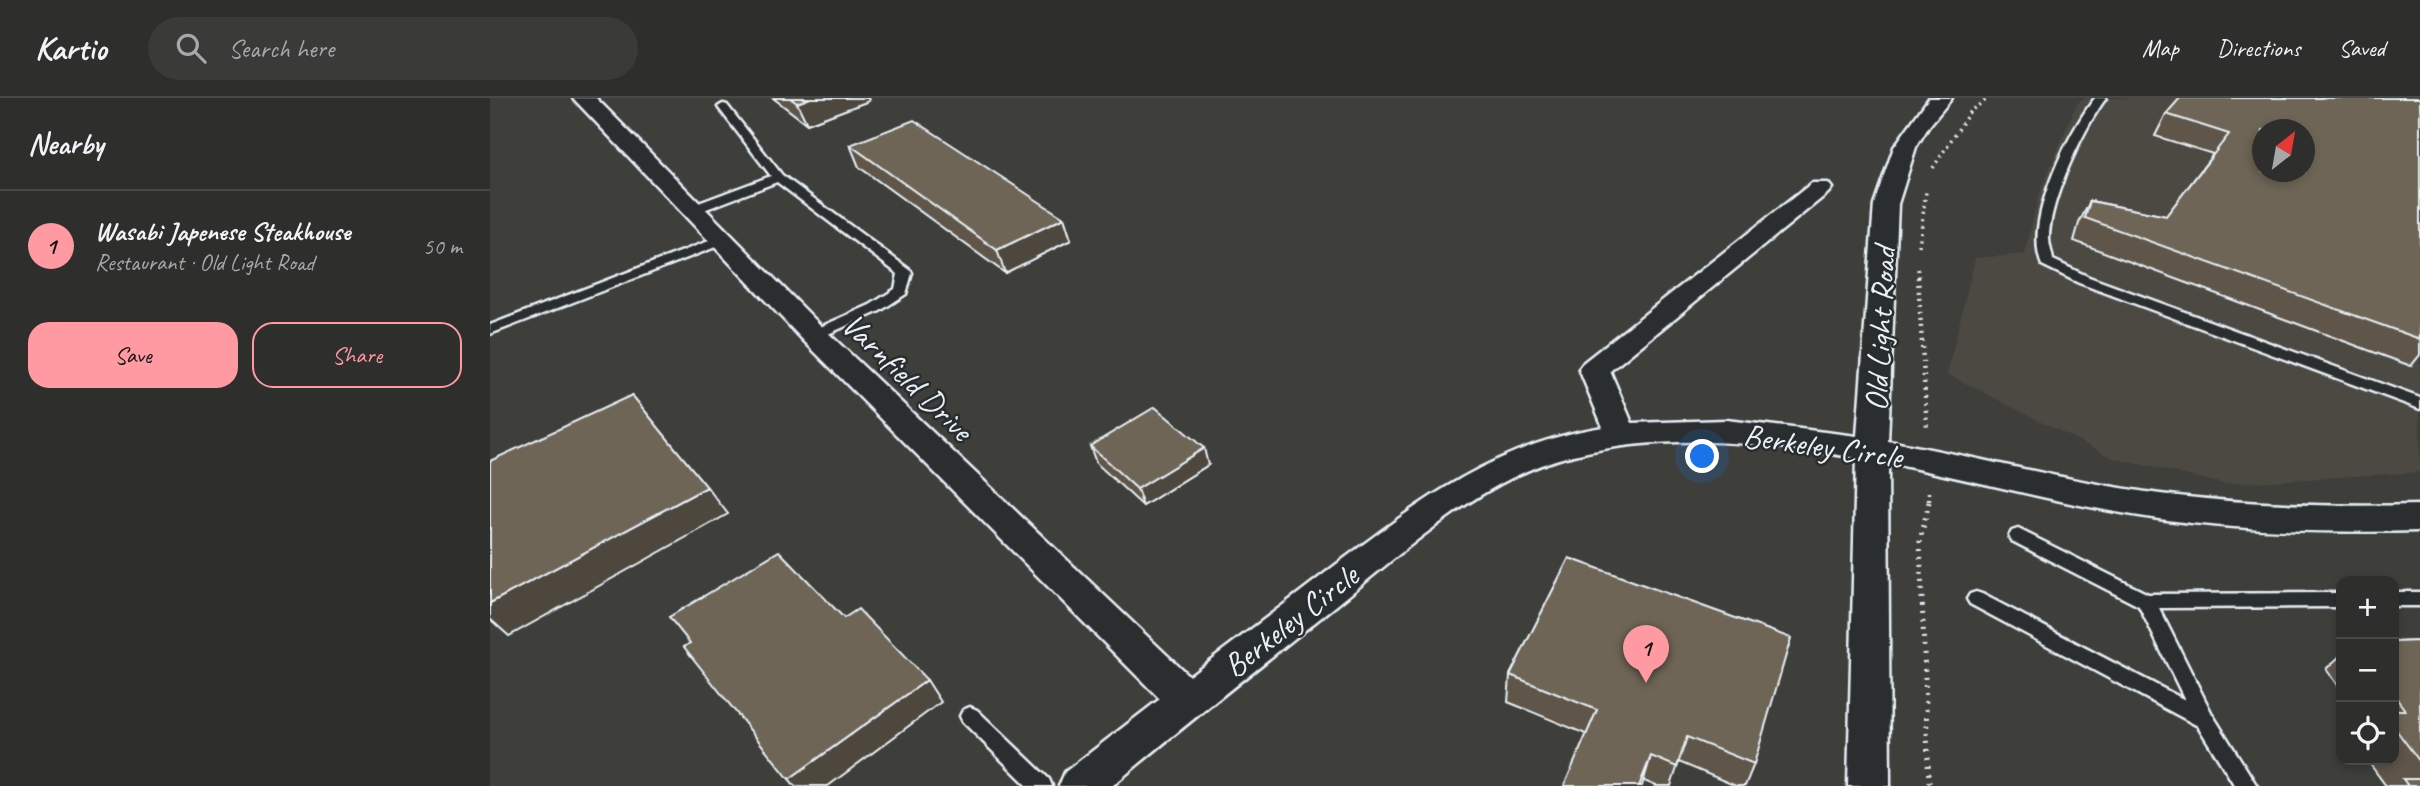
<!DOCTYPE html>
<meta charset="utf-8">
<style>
:root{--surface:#2e2e2c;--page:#3a3a38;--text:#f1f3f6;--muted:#a7a8a9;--line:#494a48;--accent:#ff9aa2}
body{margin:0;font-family:Caveat,sans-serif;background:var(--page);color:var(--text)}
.controls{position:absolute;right:21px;bottom:21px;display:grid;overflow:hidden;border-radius:14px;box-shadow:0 4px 10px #0003}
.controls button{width:63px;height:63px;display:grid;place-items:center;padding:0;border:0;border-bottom:2px solid var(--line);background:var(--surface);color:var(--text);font:35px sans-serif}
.compass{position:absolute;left:1762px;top:21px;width:63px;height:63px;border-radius:50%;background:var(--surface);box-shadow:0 4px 10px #0003;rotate:31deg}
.you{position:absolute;left:1213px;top:359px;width:24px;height:24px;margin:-18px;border:5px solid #fff;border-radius:50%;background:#1a73e8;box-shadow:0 0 0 10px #1a73e833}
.badge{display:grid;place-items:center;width:46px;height:46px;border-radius:50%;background:var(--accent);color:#111;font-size:23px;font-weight:700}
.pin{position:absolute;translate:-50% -58px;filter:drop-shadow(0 2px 4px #0008)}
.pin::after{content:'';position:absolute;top:37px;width:24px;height:21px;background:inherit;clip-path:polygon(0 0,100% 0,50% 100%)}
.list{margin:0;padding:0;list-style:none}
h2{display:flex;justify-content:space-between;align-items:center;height:91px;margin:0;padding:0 28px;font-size:30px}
h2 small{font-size:23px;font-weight:400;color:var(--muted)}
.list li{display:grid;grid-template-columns:46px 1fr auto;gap:21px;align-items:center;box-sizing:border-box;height:112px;padding:0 28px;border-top:2px solid var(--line)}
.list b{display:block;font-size:26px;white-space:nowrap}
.list p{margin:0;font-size:23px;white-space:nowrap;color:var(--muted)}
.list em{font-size:23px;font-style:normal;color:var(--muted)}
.actions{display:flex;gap:14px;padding:21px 28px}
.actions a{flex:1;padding:16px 0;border:2px solid var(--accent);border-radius:21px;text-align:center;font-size:24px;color:var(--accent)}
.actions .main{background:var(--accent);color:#111}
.icon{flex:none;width:38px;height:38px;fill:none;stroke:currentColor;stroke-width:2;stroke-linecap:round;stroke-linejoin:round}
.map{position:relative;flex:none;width:1930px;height:688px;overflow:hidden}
header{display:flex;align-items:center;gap:42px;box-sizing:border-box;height:98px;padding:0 35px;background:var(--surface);border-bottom:2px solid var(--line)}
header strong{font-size:33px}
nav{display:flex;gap:38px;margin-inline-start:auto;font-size:24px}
.search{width:490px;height:63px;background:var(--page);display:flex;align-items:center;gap:18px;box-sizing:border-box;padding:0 24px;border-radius:38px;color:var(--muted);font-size:26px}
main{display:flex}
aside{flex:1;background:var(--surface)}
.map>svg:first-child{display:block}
.built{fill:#4c4a42;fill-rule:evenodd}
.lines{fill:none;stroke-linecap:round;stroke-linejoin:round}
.lane-casing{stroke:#e8f1f8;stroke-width:5}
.street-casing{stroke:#e8f1f8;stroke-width:5}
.path-far2{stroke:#e8f1f8;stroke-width:3.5;stroke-dasharray:2 4.5;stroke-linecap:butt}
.path-far1{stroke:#e8f1f8;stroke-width:4.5;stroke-dasharray:2 5;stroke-linecap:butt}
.path{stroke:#e8f1f8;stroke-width:5;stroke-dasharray:2 6;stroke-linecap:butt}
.lane{fill:#2a2d2e;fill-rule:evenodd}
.street{fill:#2a2d2e;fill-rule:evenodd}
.wall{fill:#5f574a;stroke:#e8f1f8;stroke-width:2}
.shaded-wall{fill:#4d473c;stroke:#e8f1f8;stroke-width:2}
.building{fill:#6e6556;stroke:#e8f1f8;stroke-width:2;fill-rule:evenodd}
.labels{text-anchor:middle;stroke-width:5;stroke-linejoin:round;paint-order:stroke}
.street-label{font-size:33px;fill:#e8f1f8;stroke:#2a2d2e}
</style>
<header>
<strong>Kartio</strong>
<div class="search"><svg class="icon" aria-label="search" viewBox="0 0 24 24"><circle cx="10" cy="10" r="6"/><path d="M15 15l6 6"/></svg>Search here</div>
<nav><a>Map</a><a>Directions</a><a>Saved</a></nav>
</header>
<main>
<aside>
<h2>Nearby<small></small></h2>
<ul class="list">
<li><span class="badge">1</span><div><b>Wasabi Japenese Steakhouse</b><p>Restaurant · Old Light Road</p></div><em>50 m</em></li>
</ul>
<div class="actions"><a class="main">Save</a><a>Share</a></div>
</aside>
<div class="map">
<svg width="1930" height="688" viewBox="0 0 1930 688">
<rect width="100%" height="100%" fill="#3e3e3a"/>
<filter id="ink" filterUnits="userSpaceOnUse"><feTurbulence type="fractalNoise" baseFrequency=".0143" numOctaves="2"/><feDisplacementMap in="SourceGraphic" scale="14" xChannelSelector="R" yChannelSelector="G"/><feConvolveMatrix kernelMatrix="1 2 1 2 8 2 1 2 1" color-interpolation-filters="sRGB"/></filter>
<g filter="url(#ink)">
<!-- built -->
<path class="built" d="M1593,0H1930V374L1734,386L1623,360L1457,276L1485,160L1535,156L1548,99L1586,7ZM1772,32H1814V74H1772Z"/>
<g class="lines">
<!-- lane casing -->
<g class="lane-casing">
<path id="lane" d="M1605,0H1616C1594,30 1559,102 1559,141C1559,148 1562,155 1563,162L1599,179L1930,300V311L1589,185L1552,167C1533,125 1578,34 1605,0Z
M233,6L237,7L292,77L420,172L422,175L416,196L390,213L329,240H319L317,237L319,234L380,207L405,191L408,176L287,84L206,115H198V109L281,78L228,9Z
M232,138L238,142L236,145L0,236V227Z
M1528,431L1658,496L1851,495V509L1669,510L1722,616L1767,688H1745L1708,628L1480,506L1477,501L1480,496L1486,494L1492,496L1695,602L1649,508L1522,443L1519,438L1522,433Z
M1904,494H1930V508H1904Z
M480,609L487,612L559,681L562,688H538L473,624L470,618L473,612Z"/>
</g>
<!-- street casing -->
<g class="street-casing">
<path id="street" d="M83,0H106L334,231L699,578C747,542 795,506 843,469C928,405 1005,346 1113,329L1089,271L1094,264L1322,85H1338L1342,90L1338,95L1120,273L1142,325L1236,322L1367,338L1384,106L1404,49L1439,0H1462L1439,28L1426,49L1408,106L1398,343C1489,359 1578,384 1670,396C1756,407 1843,409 1930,407V433C1843,435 1756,433 1669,421C1578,408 1489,383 1398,365L1400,688H1358L1366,360C1274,344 1180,335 1088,356C998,375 918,450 848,506C772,566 696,626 622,688H569L575,674L670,601L314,243Z"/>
</g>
<!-- path-far2 -->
<path class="path-far2" d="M1443,70L1480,13L1499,0
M1429,148L1436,94
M1428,171L1429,180"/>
<!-- path-far1 -->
<path class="path-far1" d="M1428,179L1437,330
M1439,394V406"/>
<!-- path -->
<path class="path" d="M1439,404L1430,443L1439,688"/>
<!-- lane -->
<use href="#lane" class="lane"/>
<!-- street -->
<use href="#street" class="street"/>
</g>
<!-- wall -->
<path class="wall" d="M283,0H378L379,3L317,26Z
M1930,0V257L1921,268L1584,143L1589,125L1600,103L1676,118L1723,56L1665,38L1676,16Z
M360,47L574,120L581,142L515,175L369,69Z
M600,348L718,367L653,408L606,365Z
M1079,460L1264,666L1255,688H1246L1189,664L1181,688H1166L1154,683L1096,636L1018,604L1020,577Z
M1930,543V688H1896L1877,662H1904V544Z
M1851,557V593L1836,571Z"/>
<!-- shaded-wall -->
<path class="shaded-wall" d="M320,0H378L379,3L317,26L307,5Z
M574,120L581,142L515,175L507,152Z
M714,350L718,367L653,408L647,391Z
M217,389L238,416L19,538L0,521V505Z
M437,582L451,604L338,688H305L299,681Z
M1161,658L1152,688H1149Z"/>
<!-- building -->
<path class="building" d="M300,0H320L307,5Z
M1690,0H1930V241L1595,120L1600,103L1676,118L1739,36L1676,16ZM1773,32H1815V74H1773Z
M424,22L574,120L507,152L360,47Z
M142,297L217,389L0,505V363Z
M665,309L714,350L647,391L600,348Z
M289,453L354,520L368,511L437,582L299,681L194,549L200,545L179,519Z
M1079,460L1301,540L1264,666L1197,639L1187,669L1161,658L1149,688H1074L1107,612L1020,577Z
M1930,543V664L1904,629V612H1915L1904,597V544Z
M1913,681H1930V688H1918Z"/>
</g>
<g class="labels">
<!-- street labels -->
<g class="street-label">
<text transform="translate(1389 231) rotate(-87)" y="12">Old Light Road</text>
<text transform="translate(418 278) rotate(44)" y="12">Varnfield Drive</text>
<text transform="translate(1333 347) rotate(8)" y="12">Berkeley Circle</text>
<text transform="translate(800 522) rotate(-38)" y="12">Berkeley Circle</text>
</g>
</g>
</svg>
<div class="controls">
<button>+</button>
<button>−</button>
<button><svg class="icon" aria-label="locate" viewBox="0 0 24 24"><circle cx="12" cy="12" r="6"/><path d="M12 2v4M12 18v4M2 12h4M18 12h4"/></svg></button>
</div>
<svg class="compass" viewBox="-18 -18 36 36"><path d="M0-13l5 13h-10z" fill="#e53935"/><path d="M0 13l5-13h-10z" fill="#a7a8a9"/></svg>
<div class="you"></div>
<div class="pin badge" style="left:1156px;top:585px">1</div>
</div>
</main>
